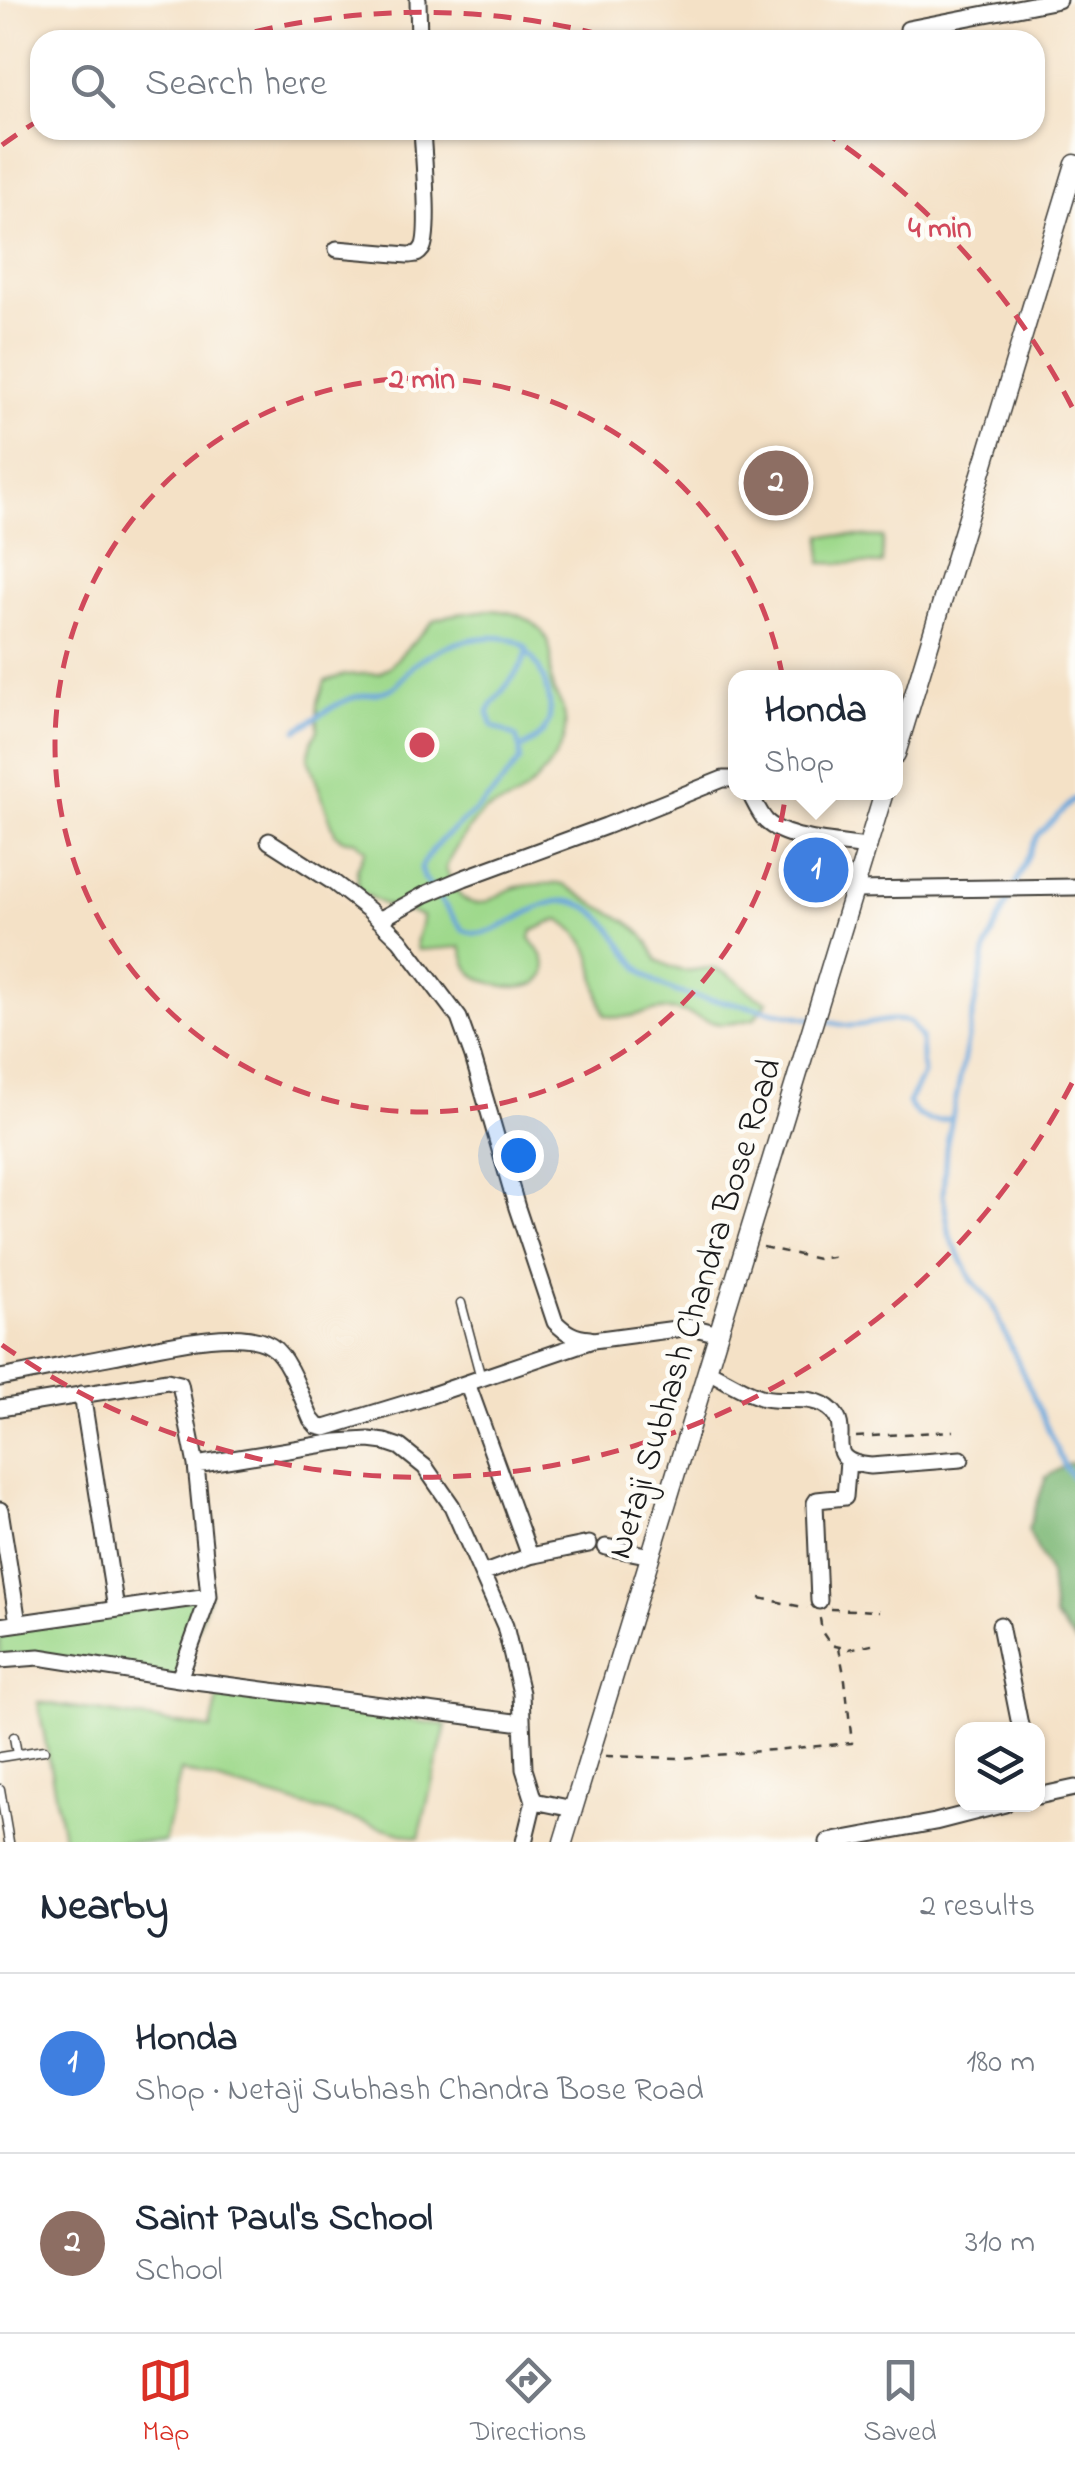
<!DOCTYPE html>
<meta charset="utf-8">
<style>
:root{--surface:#fff;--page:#f2f2f3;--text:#1f2937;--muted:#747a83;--line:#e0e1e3;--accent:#d93025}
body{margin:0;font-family:"Indie Flower",sans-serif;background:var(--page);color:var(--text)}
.controls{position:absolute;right:30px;bottom:30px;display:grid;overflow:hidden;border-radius:20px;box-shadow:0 2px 8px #0004}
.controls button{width:90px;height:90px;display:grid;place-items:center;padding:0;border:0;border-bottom:2px solid var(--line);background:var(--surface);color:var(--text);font:50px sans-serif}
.you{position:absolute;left:518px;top:1155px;width:35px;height:35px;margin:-25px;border:8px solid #fff;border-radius:50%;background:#1a73e8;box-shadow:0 0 0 15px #1a73e833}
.badge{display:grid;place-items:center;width:65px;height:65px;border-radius:50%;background:var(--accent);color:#fff;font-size:32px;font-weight:700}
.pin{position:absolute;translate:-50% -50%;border:5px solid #fff;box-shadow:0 2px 10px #0006}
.popup{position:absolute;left:728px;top:670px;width:175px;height:130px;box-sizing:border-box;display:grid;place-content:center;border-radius:20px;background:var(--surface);filter:drop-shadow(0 2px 8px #0005);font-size:32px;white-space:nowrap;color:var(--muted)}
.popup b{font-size:38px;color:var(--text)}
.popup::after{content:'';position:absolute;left:50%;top:100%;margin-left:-20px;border:20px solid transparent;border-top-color:var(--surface)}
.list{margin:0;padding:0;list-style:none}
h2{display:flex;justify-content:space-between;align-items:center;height:130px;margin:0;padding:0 40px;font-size:42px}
h2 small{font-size:32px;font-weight:400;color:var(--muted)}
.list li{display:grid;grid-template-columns:65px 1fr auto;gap:30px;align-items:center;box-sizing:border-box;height:180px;padding:0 40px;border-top:2px solid var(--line)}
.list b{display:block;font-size:38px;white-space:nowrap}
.list p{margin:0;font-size:32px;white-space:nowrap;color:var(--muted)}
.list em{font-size:32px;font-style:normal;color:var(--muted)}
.icon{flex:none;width:55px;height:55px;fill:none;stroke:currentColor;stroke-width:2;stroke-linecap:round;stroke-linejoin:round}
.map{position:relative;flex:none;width:1075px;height:1842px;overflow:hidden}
.search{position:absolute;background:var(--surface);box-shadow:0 2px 8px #0004;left:30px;right:30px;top:30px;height:110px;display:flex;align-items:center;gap:25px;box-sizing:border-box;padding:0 35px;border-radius:30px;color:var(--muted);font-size:38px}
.sheet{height:490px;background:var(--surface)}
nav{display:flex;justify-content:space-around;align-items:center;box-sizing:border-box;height:140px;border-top:2px solid var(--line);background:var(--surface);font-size:28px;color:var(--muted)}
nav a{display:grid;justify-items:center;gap:5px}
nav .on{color:var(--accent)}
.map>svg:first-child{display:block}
.green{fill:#9fd98c;stroke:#5e7a54;stroke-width:2.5}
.forest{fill:#7fb978;stroke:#4e6a4a;stroke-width:2.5}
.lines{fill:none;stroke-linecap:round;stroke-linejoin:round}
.stream{stroke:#68a4d9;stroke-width:5}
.service-casing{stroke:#3c3a36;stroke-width:11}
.minor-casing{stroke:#3c3a36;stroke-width:19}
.tertiary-casing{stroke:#3c3a36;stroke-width:21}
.path{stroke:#3c3a36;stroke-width:2.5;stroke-dasharray:8 8;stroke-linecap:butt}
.service{stroke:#fff;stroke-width:8}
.minor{stroke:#fff;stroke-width:15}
.tertiary{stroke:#fff;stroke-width:18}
.ring{fill:none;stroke:#d1495b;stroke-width:5;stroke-dasharray:18 12}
.labels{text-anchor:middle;stroke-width:9;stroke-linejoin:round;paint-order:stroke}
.street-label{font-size:35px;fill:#1c1c1c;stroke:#fdfcf7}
.centre{fill:#d1495b;stroke:#fdfcf7;stroke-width:5}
.ring-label{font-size:30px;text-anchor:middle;font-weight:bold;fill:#d1495b;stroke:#fdfcf7;stroke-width:9;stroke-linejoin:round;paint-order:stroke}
</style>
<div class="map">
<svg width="1075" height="1842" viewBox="0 0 1075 1842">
<rect width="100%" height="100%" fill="#fdfcf7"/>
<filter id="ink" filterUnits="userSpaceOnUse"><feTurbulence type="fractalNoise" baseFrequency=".01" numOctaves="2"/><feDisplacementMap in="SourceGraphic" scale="20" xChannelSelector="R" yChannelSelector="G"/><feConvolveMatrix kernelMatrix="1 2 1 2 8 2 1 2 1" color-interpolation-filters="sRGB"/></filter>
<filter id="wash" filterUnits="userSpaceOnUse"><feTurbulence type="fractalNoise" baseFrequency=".0048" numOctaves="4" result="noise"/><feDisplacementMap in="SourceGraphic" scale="40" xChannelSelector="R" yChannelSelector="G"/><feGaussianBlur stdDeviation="2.25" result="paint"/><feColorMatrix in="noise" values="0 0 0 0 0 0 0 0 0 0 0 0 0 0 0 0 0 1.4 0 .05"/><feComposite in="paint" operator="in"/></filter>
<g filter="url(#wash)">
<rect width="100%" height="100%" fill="#f4e1c6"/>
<!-- green -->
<path class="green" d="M822,535L883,537L882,564L821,563Z
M489,610C518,611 547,622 551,655C552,665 549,675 552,685C553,693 559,699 562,706C571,731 561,750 547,769C537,781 526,793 513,800C504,805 493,807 484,812C474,819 449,856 446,869C452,882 457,901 474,903C490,905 502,890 517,887C527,885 554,882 563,885C572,888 582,896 590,901C622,920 642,923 657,960C664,963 673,969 680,970C695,973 704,964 721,971C740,978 748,996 768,1001L754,1019C744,1021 732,1024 722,1024C702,1023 685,1007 660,1010C640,1012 625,1022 605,1015C588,973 604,949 560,919L532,931L530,938C537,948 548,959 545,973C540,997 481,987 469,969C465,963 463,953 461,947L418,950C413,938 423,929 422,916L383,904L358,890L357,869L366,850L356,841L341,839L335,833L308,758L313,738L318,730L317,705L325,681L344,675L380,673L390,666L434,620L450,615Z
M209,1596L179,1679L0,1660V1626Z
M219,1694L446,1725L419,1838L181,1771L164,1842H64L38,1702L211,1729Z"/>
<!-- forest -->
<path class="forest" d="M1070,1463L1075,1465V1642L1054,1617L1050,1575L1028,1530L1046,1477Z"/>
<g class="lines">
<!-- stream -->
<path class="stream" d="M297,730C314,720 333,704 352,698C364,694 378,695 390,689C401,684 404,675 412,667C434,645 503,623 527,649C527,667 498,692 488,712L493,726L516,737L520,749V760C509,775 496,791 483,804C460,826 435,839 421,868L424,878L463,930C499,947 536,890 577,903C614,914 622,957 650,978C673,996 708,999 737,1004C774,1012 812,1019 849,1026C872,1026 884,1016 909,1022L921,1038L923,1075L908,1103C920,1122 931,1123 952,1118
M520,749C529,744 540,738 545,729C558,709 543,669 528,653
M1075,799L1037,836L986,949L946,1148L943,1195L950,1237L972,1280L991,1302L1065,1467L1075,1480"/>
</g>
</g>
<g filter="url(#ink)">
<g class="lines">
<!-- service casing -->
<g class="service-casing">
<path id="service" d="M461,1303L481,1378
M14,1737L17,1754
M0,1757L44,1750
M0,1789L9,1842"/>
</g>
<!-- minor casing -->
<g class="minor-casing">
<path id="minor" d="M418,0L419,40
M908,29L1058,0
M337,249L408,255C415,254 417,256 422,249C431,237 423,150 422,130
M749,792C754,801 759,813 766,821C786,841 840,843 868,847
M269,841L333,882L369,910L400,940L459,1018L473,1057L517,1208L555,1322C566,1333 574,1338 590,1339
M854,890L1075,887
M379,920L426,894L464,878L606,826L723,779H736
M708,1371C725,1379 745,1393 764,1398C786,1403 814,1393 832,1411C854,1432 818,1461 871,1466L961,1459
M0,1378C38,1371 75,1363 113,1356C152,1349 237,1325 271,1346C289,1357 302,1399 311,1419L317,1426L325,1428L420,1399L593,1340L691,1327L719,1334
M467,1383L530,1556
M82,1394L116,1609
M0,1408L167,1381L180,1384L196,1465L209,1596L179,1679
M196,1465L337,1442L369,1440L385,1442L400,1447L425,1467L452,1506L505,1626L521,1693L524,1769L534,1801L524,1842
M0,1510L18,1623
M606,1547L651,1556
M482,1574L530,1556L589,1544
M819,1601L815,1503L817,1500L845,1497L848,1461
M1000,1625L1021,1730
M0,1626L209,1596
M0,1660L39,1657L179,1679L522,1723
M1038,1796L1075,1788
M534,1801L573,1809
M828,1842L935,1822L1005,1804"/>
</g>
<!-- tertiary casing -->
<g class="tertiary-casing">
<path id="tertiary" d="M896,754L1075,164
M563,1842L884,792"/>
</g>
<!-- path -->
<path class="path" d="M763,1247L818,1259L838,1256
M856,1437L953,1431
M760,1598L807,1608
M830,1609L879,1611
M820,1618L822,1632L831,1645L849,1649L876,1643
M606,1756L682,1758L852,1743L845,1680L839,1648"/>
<!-- service -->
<use href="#service" class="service"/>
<!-- minor -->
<use href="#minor" class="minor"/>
<!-- tertiary -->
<use href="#tertiary" class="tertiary"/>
</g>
</g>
<!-- distance rings -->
<g class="ring">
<circle cx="422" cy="745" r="367"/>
<path d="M1072 1083A733 733 0 0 1 2 1345M2 145A733 733 0 0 1 39 120M226 39A733 733 0 0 1 618 39M821 130A733 733 0 0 1 1072 407"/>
</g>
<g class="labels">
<!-- street labels -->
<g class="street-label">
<text transform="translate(693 1308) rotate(-73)" y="12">Netaji Subhash Chandra Bose Road</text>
</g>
</g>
<circle cx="422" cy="745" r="15" class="centre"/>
<g class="ring-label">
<text x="940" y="237">4 min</text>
<text x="422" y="388">2 min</text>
</g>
</svg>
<div class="controls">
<button><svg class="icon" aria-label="layers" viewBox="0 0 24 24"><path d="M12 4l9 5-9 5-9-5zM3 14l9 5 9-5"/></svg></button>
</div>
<div class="you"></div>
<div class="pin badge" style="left:816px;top:870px;background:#3f7fe0">1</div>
<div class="popup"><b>Honda</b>Shop</div>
<div class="pin badge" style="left:776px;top:483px;background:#8d6e63">2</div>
<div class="search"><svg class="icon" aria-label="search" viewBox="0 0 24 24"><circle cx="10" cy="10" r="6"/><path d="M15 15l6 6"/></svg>Search here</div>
</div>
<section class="sheet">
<h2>Nearby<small>2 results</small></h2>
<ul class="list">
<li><span class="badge" style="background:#3f7fe0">1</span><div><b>Honda</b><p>Shop · Netaji Subhash Chandra Bose Road</p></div><em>180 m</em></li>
<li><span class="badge" style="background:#8d6e63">2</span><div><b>Saint Paul's School</b><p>School</p></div><em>310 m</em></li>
</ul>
</section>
<nav>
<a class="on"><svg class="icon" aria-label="map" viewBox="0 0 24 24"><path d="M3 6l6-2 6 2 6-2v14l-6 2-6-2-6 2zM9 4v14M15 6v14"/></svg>Map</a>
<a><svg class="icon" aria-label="directions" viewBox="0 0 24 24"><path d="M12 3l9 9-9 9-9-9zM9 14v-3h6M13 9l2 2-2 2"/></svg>Directions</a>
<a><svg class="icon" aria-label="saved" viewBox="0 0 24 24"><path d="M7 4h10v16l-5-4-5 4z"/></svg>Saved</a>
</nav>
